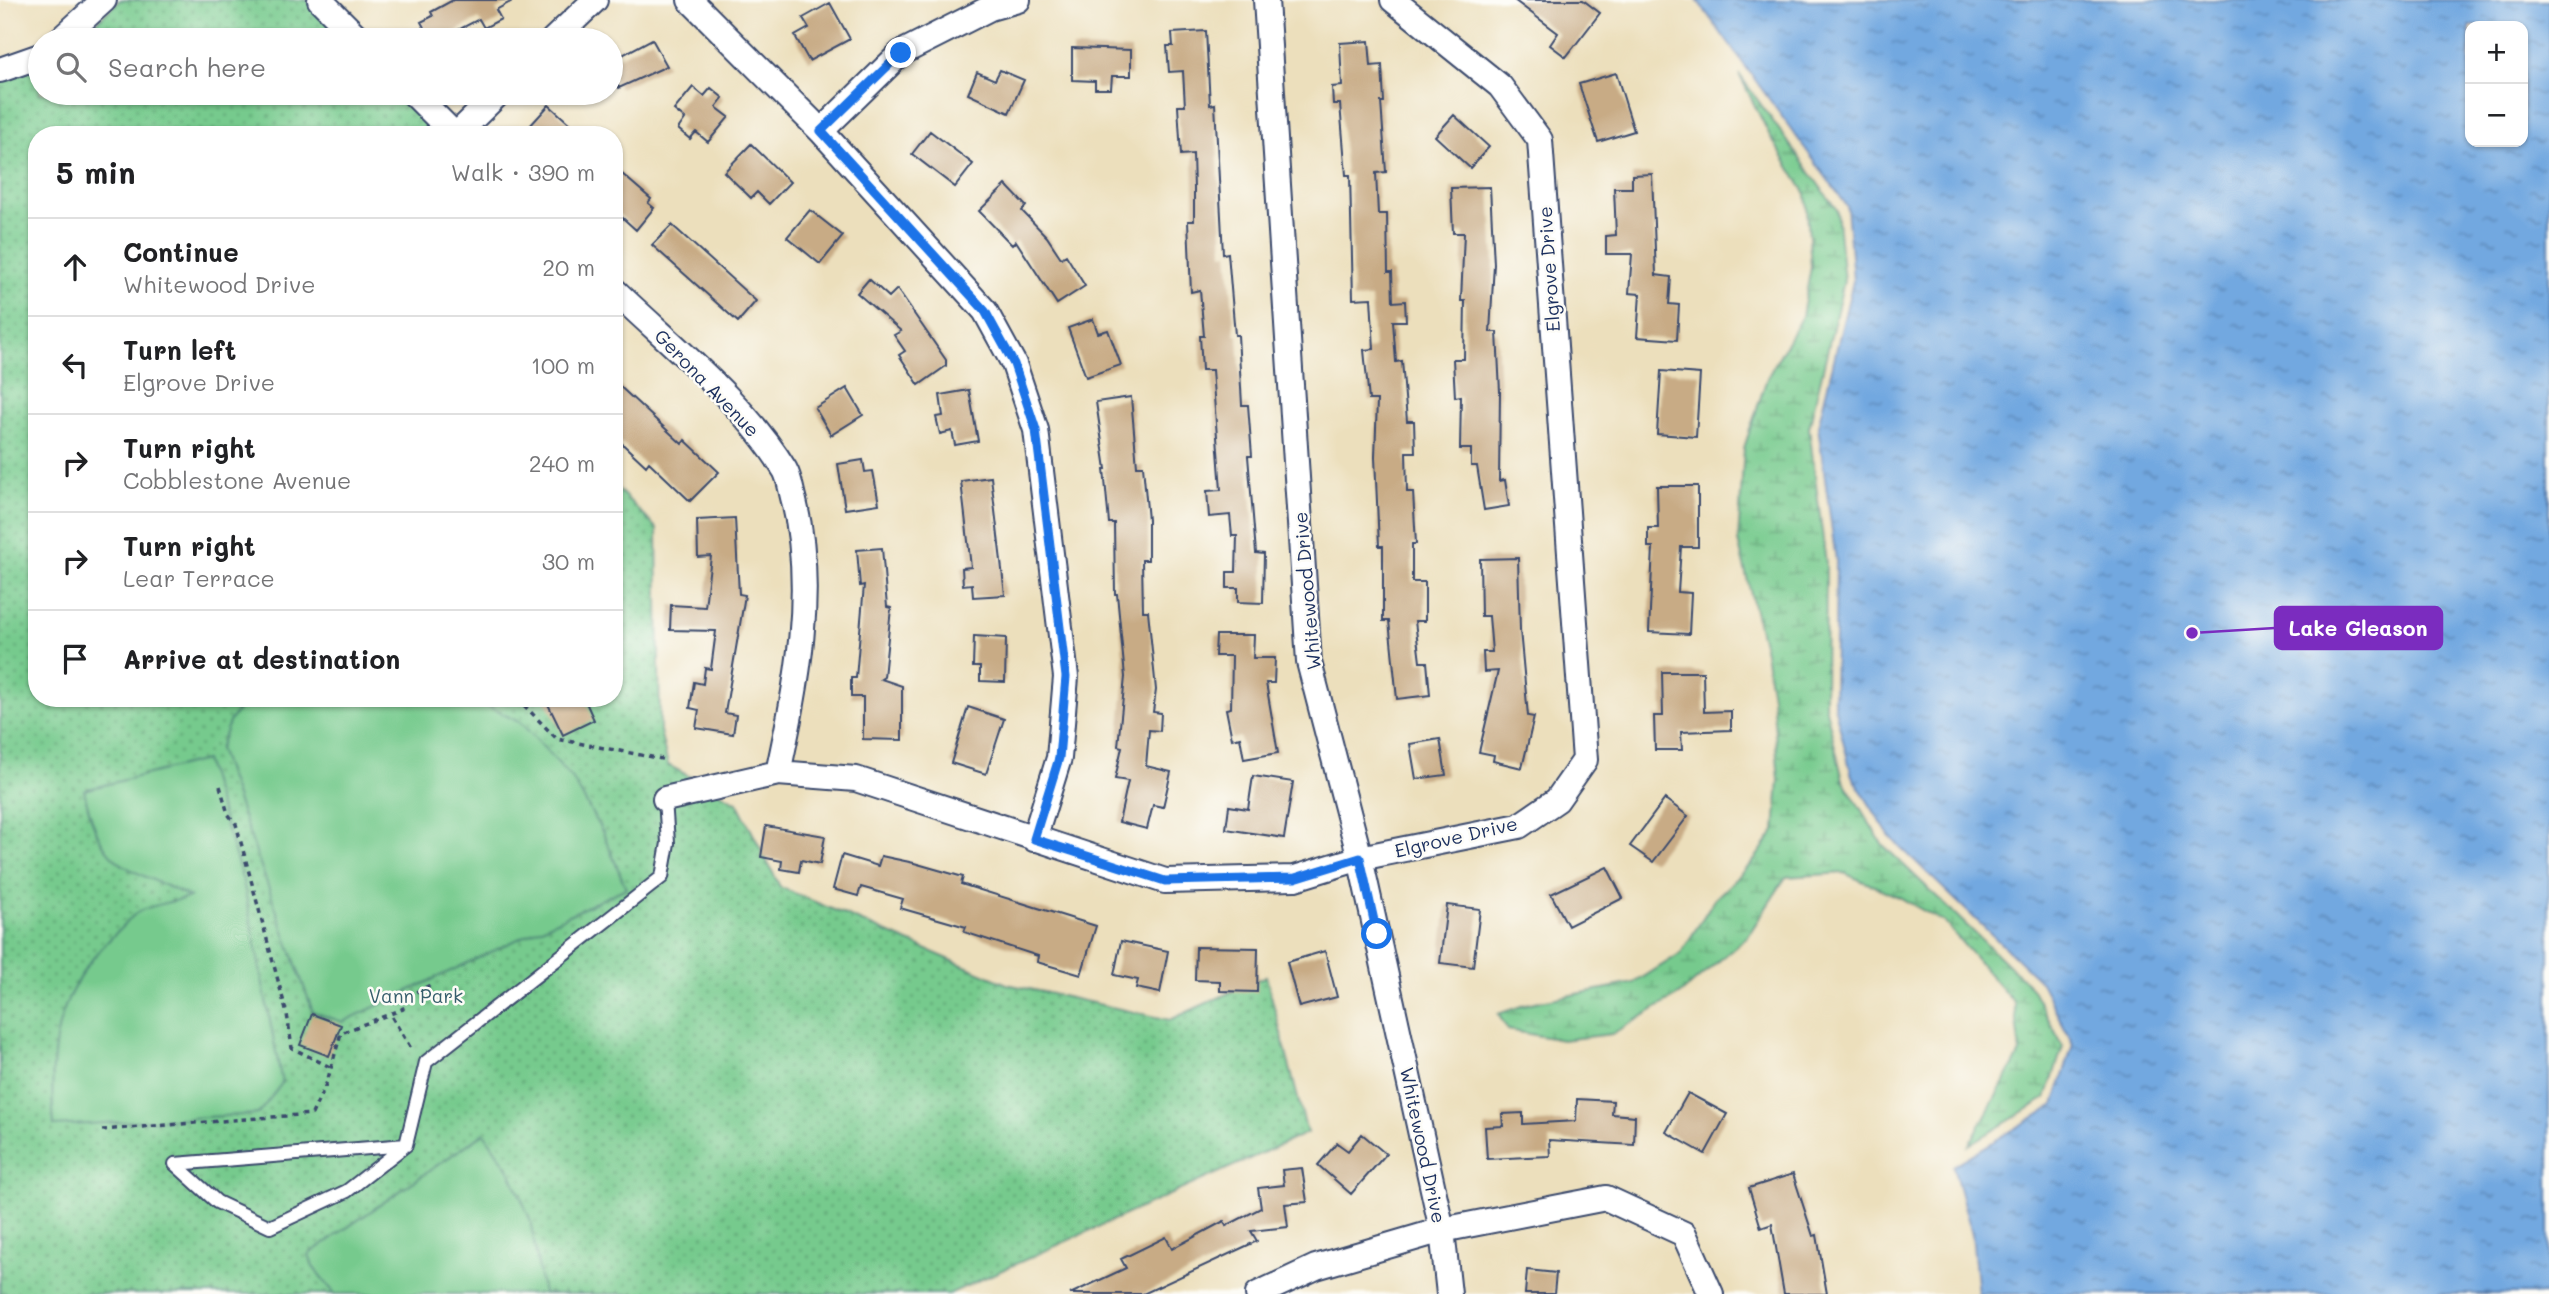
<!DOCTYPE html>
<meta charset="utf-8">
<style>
:root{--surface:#fff;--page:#f6f6f6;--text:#202124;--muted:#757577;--line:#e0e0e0}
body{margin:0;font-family:Mali,sans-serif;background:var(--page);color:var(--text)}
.controls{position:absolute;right:21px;top:21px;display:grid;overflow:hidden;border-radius:14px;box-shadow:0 2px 5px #0004}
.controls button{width:63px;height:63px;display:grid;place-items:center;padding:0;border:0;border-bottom:2px solid var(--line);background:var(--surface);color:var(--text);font:35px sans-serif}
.stop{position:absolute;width:21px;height:21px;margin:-16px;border:5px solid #1a73e8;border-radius:50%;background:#fff}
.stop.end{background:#1a73e8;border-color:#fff;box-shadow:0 2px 7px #0008}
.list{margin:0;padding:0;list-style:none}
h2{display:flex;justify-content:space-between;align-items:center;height:91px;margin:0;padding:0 28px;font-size:30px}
h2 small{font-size:23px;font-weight:400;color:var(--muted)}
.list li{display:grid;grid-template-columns:46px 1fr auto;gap:21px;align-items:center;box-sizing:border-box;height:98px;padding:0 28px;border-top:2px solid var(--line)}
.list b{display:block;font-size:26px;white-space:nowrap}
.list p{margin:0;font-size:23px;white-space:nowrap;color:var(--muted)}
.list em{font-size:23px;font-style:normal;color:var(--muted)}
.icon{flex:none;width:38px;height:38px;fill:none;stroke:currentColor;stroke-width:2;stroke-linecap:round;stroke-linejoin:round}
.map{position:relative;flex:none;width:2549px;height:1294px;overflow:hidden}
.search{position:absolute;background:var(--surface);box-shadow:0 2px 5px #0004;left:28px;top:28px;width:595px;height:77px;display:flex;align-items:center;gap:18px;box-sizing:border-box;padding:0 24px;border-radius:38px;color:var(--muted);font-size:26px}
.panel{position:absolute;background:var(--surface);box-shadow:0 2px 5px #0004;left:28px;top:126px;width:595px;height:581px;border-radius:28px}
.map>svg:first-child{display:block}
.grass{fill:url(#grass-dots);stroke:#487c76;stroke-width:2}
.wetland{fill:url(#wetland-marsh);stroke:#487c76;stroke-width:2}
.garden{fill:#76ca8d;stroke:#487c76;stroke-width:2}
.water{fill:url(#water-ripples);stroke:#466c9f;stroke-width:2;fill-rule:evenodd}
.building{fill:#c8ab85}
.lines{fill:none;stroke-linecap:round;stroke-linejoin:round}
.service-casing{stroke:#3a496c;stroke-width:16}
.minor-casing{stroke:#3a496c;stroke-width:28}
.path{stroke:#3a496c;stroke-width:3.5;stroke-dasharray:5 5;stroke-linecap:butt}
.service{stroke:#fff;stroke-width:12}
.minor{stroke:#fff;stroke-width:24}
.route{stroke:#1a73e8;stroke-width:9}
.labels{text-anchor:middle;stroke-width:5;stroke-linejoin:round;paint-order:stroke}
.street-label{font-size:19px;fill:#1b2f5e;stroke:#fdfcf7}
.park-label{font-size:19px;fill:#365e6c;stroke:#fdfcf7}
.leader{fill:none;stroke:#7b2cbf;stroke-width:2.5}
.callout-dot{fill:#7b2cbf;stroke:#fdfcf7;stroke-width:2.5}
.callout{fill:#7b2cbf;stroke:#7b2cbf;stroke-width:2.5}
.callout-label{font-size:21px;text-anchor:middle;font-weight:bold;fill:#fff}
</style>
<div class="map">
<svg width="2549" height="1294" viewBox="0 0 2549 1294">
<defs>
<pattern id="grass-dots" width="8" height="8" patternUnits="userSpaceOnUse" patternTransform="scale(1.75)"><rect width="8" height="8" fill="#76ca8d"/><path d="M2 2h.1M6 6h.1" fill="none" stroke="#60a476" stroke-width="1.8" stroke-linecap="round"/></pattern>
<pattern id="wetland-marsh" width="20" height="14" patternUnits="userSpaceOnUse" patternTransform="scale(1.75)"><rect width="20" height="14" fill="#76ca8d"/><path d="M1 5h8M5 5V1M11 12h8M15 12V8" fill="none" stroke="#60a476"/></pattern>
<pattern id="water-ripples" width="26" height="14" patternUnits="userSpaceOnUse" patternTransform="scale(1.75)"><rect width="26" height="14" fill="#72a8e0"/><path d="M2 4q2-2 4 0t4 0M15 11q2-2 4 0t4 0" fill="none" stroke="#5d89b9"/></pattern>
</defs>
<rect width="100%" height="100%" fill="#fdfcf7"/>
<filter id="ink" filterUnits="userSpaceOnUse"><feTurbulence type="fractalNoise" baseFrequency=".0143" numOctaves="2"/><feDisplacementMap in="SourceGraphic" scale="14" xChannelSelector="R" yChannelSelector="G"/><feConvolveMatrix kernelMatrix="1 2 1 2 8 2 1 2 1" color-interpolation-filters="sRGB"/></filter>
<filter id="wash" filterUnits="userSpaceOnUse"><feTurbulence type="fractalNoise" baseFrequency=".00686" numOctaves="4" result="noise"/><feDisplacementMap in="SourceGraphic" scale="28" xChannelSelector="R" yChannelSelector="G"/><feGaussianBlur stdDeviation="1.57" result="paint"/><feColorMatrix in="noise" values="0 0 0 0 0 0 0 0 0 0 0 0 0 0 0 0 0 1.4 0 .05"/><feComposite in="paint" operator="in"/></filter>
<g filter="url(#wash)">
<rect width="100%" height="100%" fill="#ecdfbc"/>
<!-- grass -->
<path class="grass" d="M120,0H307L348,40H77Z
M40,67V93H401L442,135H37V698H614V485L657,529L660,731L668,765L737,802L780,887L1007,984L1170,1020L1266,976L1307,1133L949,1294H0V81Z"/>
<!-- wetland -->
<path class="wetland" d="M1739,74L1837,210L1844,281L1809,428L1826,563L1825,705L1843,780L1883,845L2032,988L2063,1046L2046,1098L1969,1145L2020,1053L2014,1003L1945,923L1899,897L1844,873L1786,877L1747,937L1679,995L1612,1034L1562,1040L1508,1030L1498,1014L1530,1003L1634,983L1681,953L1714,900L1752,863L1775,831L1779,780L1772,697L1765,652L1738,541L1744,448L1767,378L1802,316L1811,267L1806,194L1770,136Z"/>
<!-- garden -->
<path class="garden" d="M248,698H472L521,723L572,778L603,833L626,888L343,1022L313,1012L219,749L230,720Z
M205,760L243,881L282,1083L258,1114L54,1126C48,1050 55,994 111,938C120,930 129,918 138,912C153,904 174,902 190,897C123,864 101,871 84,790Z
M484,1133L510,1171L530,1219L543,1294H335L313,1267L309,1254Z"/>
<!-- water -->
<path class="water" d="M1697,0H2549V1294H1978L1972,1234L1953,1166L2054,1105L2073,1044L2040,981L1890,837L1852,776L1834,705L1836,561L1818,426L1853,281L1847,206ZM2470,26H2523V142H2470Z"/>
<g id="blocks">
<!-- building -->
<path class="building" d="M453,0H514L496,10L501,19L484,28L479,19L439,40H431L421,22L433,16L431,12Z
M1514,0H1583L1600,13L1566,57L1550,45L1558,33Z
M830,3L850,39L809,61L795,36L809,28L803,18Z
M1206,31L1210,105L1215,104L1223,254L1228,253L1235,335H1238L1242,405H1248L1252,456H1248L1256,553L1264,554L1263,603L1238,602V588H1227V572H1236L1237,536H1232L1230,515L1209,517L1207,491L1221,490L1212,370H1202L1200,336H1204L1200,290L1191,292L1188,221H1194V189L1193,154L1181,155L1178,106H1185L1183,71L1169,72L1167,46H1173L1172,33Z
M652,39L667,66L619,88L611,72V61Z
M1369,41L1371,66L1382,65L1384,102H1381L1386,172L1376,173L1378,214H1387L1388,272H1392L1393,302L1405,301L1406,321H1393L1396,362L1402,361L1407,421H1414L1415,452H1406L1407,492H1413L1416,544H1412V582H1425V621H1415L1420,662H1427L1430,695L1397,699L1389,621H1383V546H1379L1375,457L1377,400H1369L1364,350L1374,349L1371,298L1353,299L1350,175H1346L1340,104H1333L1332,87L1342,86L1340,43Z
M1072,48L1131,50V76H1112L1111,89H1095V81L1072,80Z
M1000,70L1024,80L1009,113L968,94L977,72L995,80Z
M1616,73L1634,131L1598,142L1579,84Z
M693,87L704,96L711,88L723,98L716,107L729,117L708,142L696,132L690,139L678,129L685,119L674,110Z
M549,105L582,135H538L529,127Z
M1454,115L1489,147L1470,168L1435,136Z
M930,131L973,164L955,187L912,154Z
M751,144L790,182L769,204L757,192L751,198L724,172Z
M614,167L651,199L648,203L654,208L636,230L614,210Z
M1652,174L1656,275L1671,277L1669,304L1679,305L1677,340L1637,337L1640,294L1629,293L1632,254H1606V236L1616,235L1614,188H1632V175Z
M1006,185L1026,206L1022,211L1047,237L1061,258L1066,255L1085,286L1057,304L1016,241L1012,245L979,211Z
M1490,187L1494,264L1490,332H1497L1500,392L1499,481L1505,480L1509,506L1484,510L1477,466H1471V449H1460L1461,396L1455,397L1453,359H1464L1465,301H1461L1464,233H1453L1451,188Z
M810,210L843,236L820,264L787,237Z
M672,225L756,301L738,322L652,245Z
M869,279L889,297L897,289L946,360V366L919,385L899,355L905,351L894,335L901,331L857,293Z
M1093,319L1098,333L1108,330L1121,365L1086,377L1068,328Z
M1661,371L1700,374L1696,437L1657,434Z
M614,381L682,444L685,440L719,472L690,501L649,462L646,466L614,436Z
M847,388L863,415L831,435L815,408Z
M969,390L978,441L955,445L952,431L940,434L936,417L943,416L940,395Z
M1131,397L1137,466H1143L1148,520V560H1142L1143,611H1148L1156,690L1153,712L1161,713L1160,731L1149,730L1146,766L1171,772L1163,807L1153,805L1147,829L1119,822L1128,781L1115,779L1122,747L1118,746L1125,677L1117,594H1115L1114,523H1109L1104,469H1106L1096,402Z
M863,460L865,472L873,471L879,504L845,509L838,464Z
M991,477L1005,595L973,597L972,584L963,585L962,568L971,567L961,481Z
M1657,486H1698V547H1681L1678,592L1691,593L1689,634L1649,632L1653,547H1648V528H1658Z
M735,518L739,594L745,595L725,713L736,715L733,734L696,728L699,710L690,708L694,682L703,684L705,668L711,669L716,631L670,630L671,605L705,607L711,556L698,557L697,520Z
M882,548L887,607L891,608L884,677L881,679L902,686V740L863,739V697H851V678H856L864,585L860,586L857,550Z
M1518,558L1520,630L1528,716L1534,717L1522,768L1493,761L1494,755L1479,752L1498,671L1484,672L1483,652H1492L1489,616H1481L1480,559Z
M1216,635H1254L1253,658H1275L1274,683H1266L1278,753L1244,759L1240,737L1232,739L1226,709L1231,708L1232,656H1215Z
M974,636L1006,638L1005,682L980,681V667H973Z
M1662,672H1703L1704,712L1731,711V730L1681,732L1682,750H1655L1654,716H1663Z
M545,698H584L594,720L563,735Z
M968,707L1004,719L986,774L951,763Z
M1440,739L1446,775L1416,779L1410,744Z
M1253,776L1293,782L1284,838L1226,829L1229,806L1248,809Z
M1665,799L1688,816L1653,862L1630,846Z
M766,826L825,836L820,864L801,860L799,872L781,869L782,861L761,857Z
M842,855L878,866L881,856L914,863L963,877L961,884L1096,926L1081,975L1037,962L1038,956L964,932L966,927L900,908L903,899L861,887L858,896L833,889Z
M1607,867L1623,898L1568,926L1551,894Z
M1447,905L1480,909L1473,967L1440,963Z
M1121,941L1168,951L1160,993L1136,988L1138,980L1114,975Z
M1196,947L1258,948L1257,992L1220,991V981L1195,980Z
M1325,951L1337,997L1299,1007L1287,962Z
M312,1014L341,1025L329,1056L300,1045Z
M1688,1093L1727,1114L1705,1154L1666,1132Z
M1577,1099L1613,1101L1612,1114L1635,1116L1634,1145L1549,1140L1550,1156L1487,1159L1485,1127L1503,1126L1502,1114L1523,1113V1124L1576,1121Z
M1362,1134L1386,1154L1351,1194L1318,1165L1337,1143L1348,1151Z
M1302,1168L1307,1202L1285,1204L1288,1227L1251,1231L1257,1241L1143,1294H1070L1126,1268L1121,1259L1166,1237L1172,1249L1224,1221L1226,1226L1261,1208L1258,1188L1284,1185L1282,1170Z
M1793,1174L1813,1236L1817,1235L1827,1294H1784L1772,1224L1761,1228L1749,1188Z
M1527,1270L1556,1273L1554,1294H1525Z"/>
</g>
</g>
<g filter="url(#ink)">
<use href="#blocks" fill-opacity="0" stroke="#3a496c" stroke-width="2"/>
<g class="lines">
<!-- service casing -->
<g class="service-casing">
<path id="service" d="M406,1145L347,1191L270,1227L217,1202L175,1164L406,1145L426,1062L662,877L668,843L665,799"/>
</g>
<!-- minor casing -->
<g class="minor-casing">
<path id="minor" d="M320,0L360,40
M690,0L821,131L985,311L1014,364L1036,430L1066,677L1059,758L1034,839
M1266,0L1309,662L1360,858L1442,1230L1449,1294
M60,40L104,0
M553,40L595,0
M0,70L40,56
M413,93L455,135
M821,131L901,53L990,8L1018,0
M456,135L499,93
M614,290C671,345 744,402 785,470C790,479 791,491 794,501C816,591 797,684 778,773
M665,799L778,773L856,779L1165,881L1295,878L1360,858L1519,826L1557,800L1585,760L1540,140L1500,86L1393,0
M1258,1294L1316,1267L1442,1230L1606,1198L1684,1234L1711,1294"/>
</g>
<!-- path -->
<path class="path" d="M517,698L557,739L662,759
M220,786L228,814L236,824L287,1014L292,1048L330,1067
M410,1047L390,1014L403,1009L400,1000L430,985
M102,1130L312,1114L327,1082L341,1033L390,1014"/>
<!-- service -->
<use href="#service" class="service"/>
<!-- minor -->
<use href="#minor" class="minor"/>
</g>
</g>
<g class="lines" filter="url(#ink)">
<!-- route -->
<path class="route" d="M901,53L821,131L985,311L1014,364L1036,430L1066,677L1059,758L1034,839L1165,881L1295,878L1360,858L1377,934"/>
</g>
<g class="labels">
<!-- street labels -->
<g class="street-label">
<text transform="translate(1549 269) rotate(-94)" y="7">Elgrove Drive</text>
<text transform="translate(707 383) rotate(46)" y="7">Gerona Avenue</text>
<text transform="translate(1307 591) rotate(-95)" y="7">Whitewood Drive</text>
<text transform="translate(1456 837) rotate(-13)" y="7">Elgrove Drive</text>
<text transform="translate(1423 1145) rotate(78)" y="7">Whitewood Drive</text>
</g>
<!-- park labels -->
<g class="park-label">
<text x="416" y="1003">Vann Park</text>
</g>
</g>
<!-- callouts -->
<path class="leader" d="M2192 633L2275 628"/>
<circle class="callout-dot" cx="2192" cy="633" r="7"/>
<rect class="callout" x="2275" y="607" width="167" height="42" rx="7"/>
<g class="callout-label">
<text x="2358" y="636">Lake Gleason</text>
</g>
</svg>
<div class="controls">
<button>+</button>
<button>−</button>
</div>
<div class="stop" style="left:1377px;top:934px"></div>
<div class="stop end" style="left:901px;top:53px"></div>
<div class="search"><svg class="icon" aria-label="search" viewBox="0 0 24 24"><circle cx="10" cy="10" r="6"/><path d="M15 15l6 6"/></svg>Search here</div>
<section class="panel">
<h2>5 min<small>Walk · 390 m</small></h2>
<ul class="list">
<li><svg class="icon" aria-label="ahead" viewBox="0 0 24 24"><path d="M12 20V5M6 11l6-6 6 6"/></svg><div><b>Continue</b><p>Whitewood Drive</p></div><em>20 m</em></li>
<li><svg class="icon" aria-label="left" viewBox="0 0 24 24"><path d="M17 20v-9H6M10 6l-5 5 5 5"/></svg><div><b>Turn left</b><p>Elgrove Drive</p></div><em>100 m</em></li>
<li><svg class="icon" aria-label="right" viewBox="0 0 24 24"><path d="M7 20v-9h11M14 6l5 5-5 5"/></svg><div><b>Turn right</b><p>Cobblestone Avenue</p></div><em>240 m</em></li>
<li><svg class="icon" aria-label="right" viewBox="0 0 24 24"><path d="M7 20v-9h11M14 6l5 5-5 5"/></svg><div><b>Turn right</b><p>Lear Terrace</p></div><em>30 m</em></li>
<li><svg class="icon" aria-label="arrive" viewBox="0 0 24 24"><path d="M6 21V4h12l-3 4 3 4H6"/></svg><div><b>Arrive at destination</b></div></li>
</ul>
</section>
</div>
